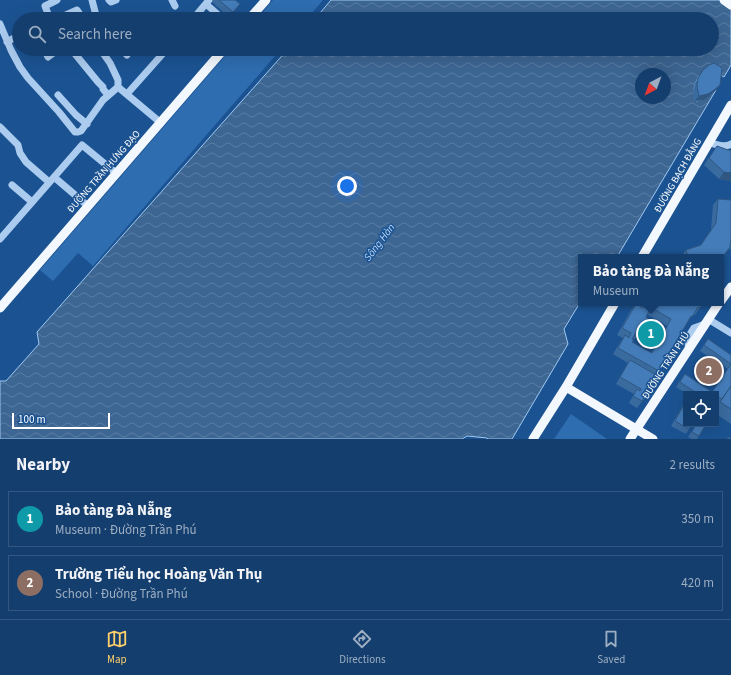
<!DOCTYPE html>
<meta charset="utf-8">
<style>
:root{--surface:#143e6e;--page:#214976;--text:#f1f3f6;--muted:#9daec2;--line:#335781;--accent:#ffcf69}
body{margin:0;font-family:"Source Sans 3",sans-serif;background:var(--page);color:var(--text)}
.controls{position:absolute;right:12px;bottom:12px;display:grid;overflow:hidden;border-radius:0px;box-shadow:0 4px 16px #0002}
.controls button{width:36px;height:36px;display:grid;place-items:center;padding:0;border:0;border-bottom:1px solid var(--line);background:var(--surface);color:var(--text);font:20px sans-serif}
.compass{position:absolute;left:635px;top:68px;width:36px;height:36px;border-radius:50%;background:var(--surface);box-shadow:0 4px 16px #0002;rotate:221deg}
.scale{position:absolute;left:12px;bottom:10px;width:98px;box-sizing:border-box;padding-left:4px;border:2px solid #fff;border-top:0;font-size:11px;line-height:14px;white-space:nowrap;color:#fff;-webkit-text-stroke:3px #1b5392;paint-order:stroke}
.you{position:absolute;left:347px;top:186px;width:14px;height:14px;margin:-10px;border:3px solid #fff;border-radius:50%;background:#1a73e8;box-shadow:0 0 0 6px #1a73e833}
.badge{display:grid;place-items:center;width:26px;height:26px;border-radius:50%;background:var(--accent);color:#fff;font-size:13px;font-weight:700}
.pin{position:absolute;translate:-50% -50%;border:2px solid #fff;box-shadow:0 1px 4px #0006}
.popup{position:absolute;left:578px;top:254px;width:146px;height:52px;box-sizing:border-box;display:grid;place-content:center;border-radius:0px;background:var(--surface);filter:drop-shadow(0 1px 3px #0005);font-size:13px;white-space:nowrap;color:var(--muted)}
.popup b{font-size:15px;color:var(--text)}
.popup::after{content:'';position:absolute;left:50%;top:100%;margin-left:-8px;border:8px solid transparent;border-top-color:var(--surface)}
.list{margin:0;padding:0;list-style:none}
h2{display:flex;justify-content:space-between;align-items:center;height:52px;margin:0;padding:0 16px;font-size:17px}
h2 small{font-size:13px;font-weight:400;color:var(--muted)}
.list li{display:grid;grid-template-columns:26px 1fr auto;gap:12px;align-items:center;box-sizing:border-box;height:56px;margin:0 8px 8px;padding:0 8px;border:1px solid var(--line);border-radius:0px}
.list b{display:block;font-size:15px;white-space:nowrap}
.list p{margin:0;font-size:13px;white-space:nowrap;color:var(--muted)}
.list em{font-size:13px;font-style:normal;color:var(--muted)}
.icon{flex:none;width:22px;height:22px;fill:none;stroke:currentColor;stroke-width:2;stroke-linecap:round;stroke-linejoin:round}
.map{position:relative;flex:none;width:731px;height:439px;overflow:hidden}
.search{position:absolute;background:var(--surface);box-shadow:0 4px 16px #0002;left:12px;right:12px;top:12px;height:44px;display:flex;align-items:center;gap:10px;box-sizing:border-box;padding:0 14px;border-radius:22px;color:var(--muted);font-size:15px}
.sheet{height:180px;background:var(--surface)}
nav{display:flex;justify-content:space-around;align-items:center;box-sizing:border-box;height:56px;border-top:1px solid var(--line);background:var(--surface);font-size:11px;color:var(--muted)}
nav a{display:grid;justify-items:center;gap:2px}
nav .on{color:var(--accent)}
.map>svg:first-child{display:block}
.green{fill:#2e6db0}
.water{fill:url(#water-waves);stroke:#9fc8f1;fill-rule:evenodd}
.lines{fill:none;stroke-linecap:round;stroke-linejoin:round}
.minor{stroke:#acccef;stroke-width:7}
.major{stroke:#f3f8ff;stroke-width:9}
.wall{fill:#3a6b9f;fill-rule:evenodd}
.shaded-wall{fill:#305782}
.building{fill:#447cb9;stroke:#305782;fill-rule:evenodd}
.labels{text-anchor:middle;stroke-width:3;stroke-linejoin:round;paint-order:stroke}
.street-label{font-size:10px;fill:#fff;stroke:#1b5392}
.water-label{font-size:11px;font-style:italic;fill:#b8d6f6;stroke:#1b5392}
</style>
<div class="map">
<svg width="731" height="439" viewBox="0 0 731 439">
<defs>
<pattern id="water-waves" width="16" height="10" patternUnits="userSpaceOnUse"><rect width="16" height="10" fill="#3d6693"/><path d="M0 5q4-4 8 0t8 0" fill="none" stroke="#5a7da3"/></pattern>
</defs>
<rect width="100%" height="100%" fill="#1b5392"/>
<!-- green -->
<path class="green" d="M273,0H323L307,19H257Z
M231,49H281L93,266L78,253L53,281L40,270Z
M571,414L607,439H554Z"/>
<!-- water -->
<path class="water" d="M331,0H731V65L724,77L719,74L700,75C693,85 693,90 696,101C705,99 710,96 716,90L617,257H581V301L564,329L568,344L512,439H488L487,438L467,436L462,439H0V381H6L39,344L37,332L288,49H712V19H315ZM641,74H665V98H641Z"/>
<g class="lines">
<!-- minor -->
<path class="minor" d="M92,0L97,19
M109,0L111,2L116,0
M172,0L175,6
M206,4L223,19
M50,19L45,6L57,0
M57,19L77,10L83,19
M193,19L209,0
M0,24L11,50L20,67L28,78L59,112L75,132H78L81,131L103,100L118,87L161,123
M7,42L19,35
M44,49L48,57L59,49
M71,49L98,82L103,87V89L108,95
M100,49L110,63L118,80V87
M121,49L127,55
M127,94L167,49
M58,95L76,115L87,124
M0,127L18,145L20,153L26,162L49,182
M709,142C716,145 724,148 731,144
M54,177L88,206
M12,185L32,202
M0,239L82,145L116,173
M708,319L731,333
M689,350L687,339L694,328L705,324"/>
<!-- major -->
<path class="major" d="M724,0L731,5
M249,19L266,0
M642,257L731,105
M721,301L731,287
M0,308L224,49
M566,387L653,439
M533,439L566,387L615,303
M630,439L719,303"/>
</g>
<!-- wall -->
<path class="wall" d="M213,0H235L240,4L229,17L212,2Z
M703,70L720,85L716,90L711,95L704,100L695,101L693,92L695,83Z
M717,146L728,150H731V181H730L719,179L704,165Z
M718,199L731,240V249H730V248L725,254L721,257H681L686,250L700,246L711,230L713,205Z
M643,303H703L695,315L693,314L687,323L656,375L649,393L644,400H643L637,408L629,403L634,394L616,384L628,363L613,354L623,338L617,335L631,310L636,304L641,306ZM648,315L667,326L651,353L632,342V339L633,338L635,339L640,332L646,316H647Z
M708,339L731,355V424L716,414V408L718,404L716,403V394H687L676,387L685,374L712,392L728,369L700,351Z
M686,400L689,429L686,434L671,426Z
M696,424H706L697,439H692L688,437Z"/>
<!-- shaded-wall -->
<path class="shaded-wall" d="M240,4L236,10L229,17L233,12Z
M720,85L716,90L711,95L704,100L695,101L699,96Z
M724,172L731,173V181H730L719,179Z
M730,247L725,254L721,259V257H719Z"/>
<!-- building -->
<path class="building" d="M219,0H235L240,4L233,12Z
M714,63L722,68L720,85L714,90L708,94L699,96L697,86L698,78L703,70L709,65Z
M717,146L728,150H731V173L724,172L709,158Z
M718,199L731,200V238L730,247L723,256L719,257H688L686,250L701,245L716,223Z
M644,303H703L700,308L698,307L692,317L691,316L659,371L618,348L625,335L629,338L631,333L622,328L636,304L643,308L645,305H643ZM652,308L671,319L652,353L632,342L634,340L632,339L637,331L640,332L648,318L646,317L650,309L652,310Z
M708,339L731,355V364L704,345Z
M630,360L658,376L649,393L645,391L644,393L646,394L642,401L633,396L637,389L640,391L641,389L620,377Z
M731,364V386L722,399L718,397L716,400V394H698L680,382L685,374L712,392Z
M731,386V409L720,402Z
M686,401V424H692L689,429L675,421Z
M696,424H706L699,436L692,432Z
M728,437L731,438V439H727Z"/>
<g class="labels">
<!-- street labels -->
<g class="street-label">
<text transform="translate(103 171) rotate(-49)" y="4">ĐƯỜNG TRẦN HƯNG ĐẠO</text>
<text transform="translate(677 175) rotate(-60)" y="4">ĐƯỜNG BẠCH ĐẰNG</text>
<text transform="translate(665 365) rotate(-57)" y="4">ĐƯỜNG TRẦN PHÚ</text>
</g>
<!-- water labels -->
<g class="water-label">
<text transform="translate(379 242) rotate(-53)" y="4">Sông Hàn</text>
</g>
</g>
</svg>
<div class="controls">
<button><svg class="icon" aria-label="locate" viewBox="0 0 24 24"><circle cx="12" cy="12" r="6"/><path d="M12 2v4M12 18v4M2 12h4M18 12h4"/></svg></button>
</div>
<svg class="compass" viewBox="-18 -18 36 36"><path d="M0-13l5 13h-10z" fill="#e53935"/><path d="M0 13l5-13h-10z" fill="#9daec2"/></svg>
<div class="scale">100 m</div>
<div class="you"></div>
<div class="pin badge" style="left:651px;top:334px;background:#0f9aa8">1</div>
<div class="popup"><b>Bảo tàng Đà Nẵng</b>Museum</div>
<div class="pin badge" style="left:709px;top:371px;background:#8d6e63">2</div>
<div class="search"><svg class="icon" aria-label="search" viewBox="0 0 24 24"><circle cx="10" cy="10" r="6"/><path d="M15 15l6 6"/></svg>Search here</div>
</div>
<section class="sheet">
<h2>Nearby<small>2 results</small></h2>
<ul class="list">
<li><span class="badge" style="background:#0f9aa8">1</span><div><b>Bảo tàng Đà Nẵng</b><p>Museum · Đường Trần Phú</p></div><em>350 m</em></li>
<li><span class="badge" style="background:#8d6e63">2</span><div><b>Trường Tiểu học Hoàng Văn Thụ</b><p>School · Đường Trần Phú</p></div><em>420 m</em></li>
</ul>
</section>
<nav>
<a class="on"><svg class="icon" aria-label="map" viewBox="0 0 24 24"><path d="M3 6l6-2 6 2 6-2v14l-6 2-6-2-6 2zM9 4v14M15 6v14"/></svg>Map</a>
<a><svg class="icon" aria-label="directions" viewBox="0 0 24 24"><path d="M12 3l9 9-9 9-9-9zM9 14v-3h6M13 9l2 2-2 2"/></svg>Directions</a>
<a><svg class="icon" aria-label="saved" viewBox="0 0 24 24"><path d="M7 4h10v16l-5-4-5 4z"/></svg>Saved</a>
</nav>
